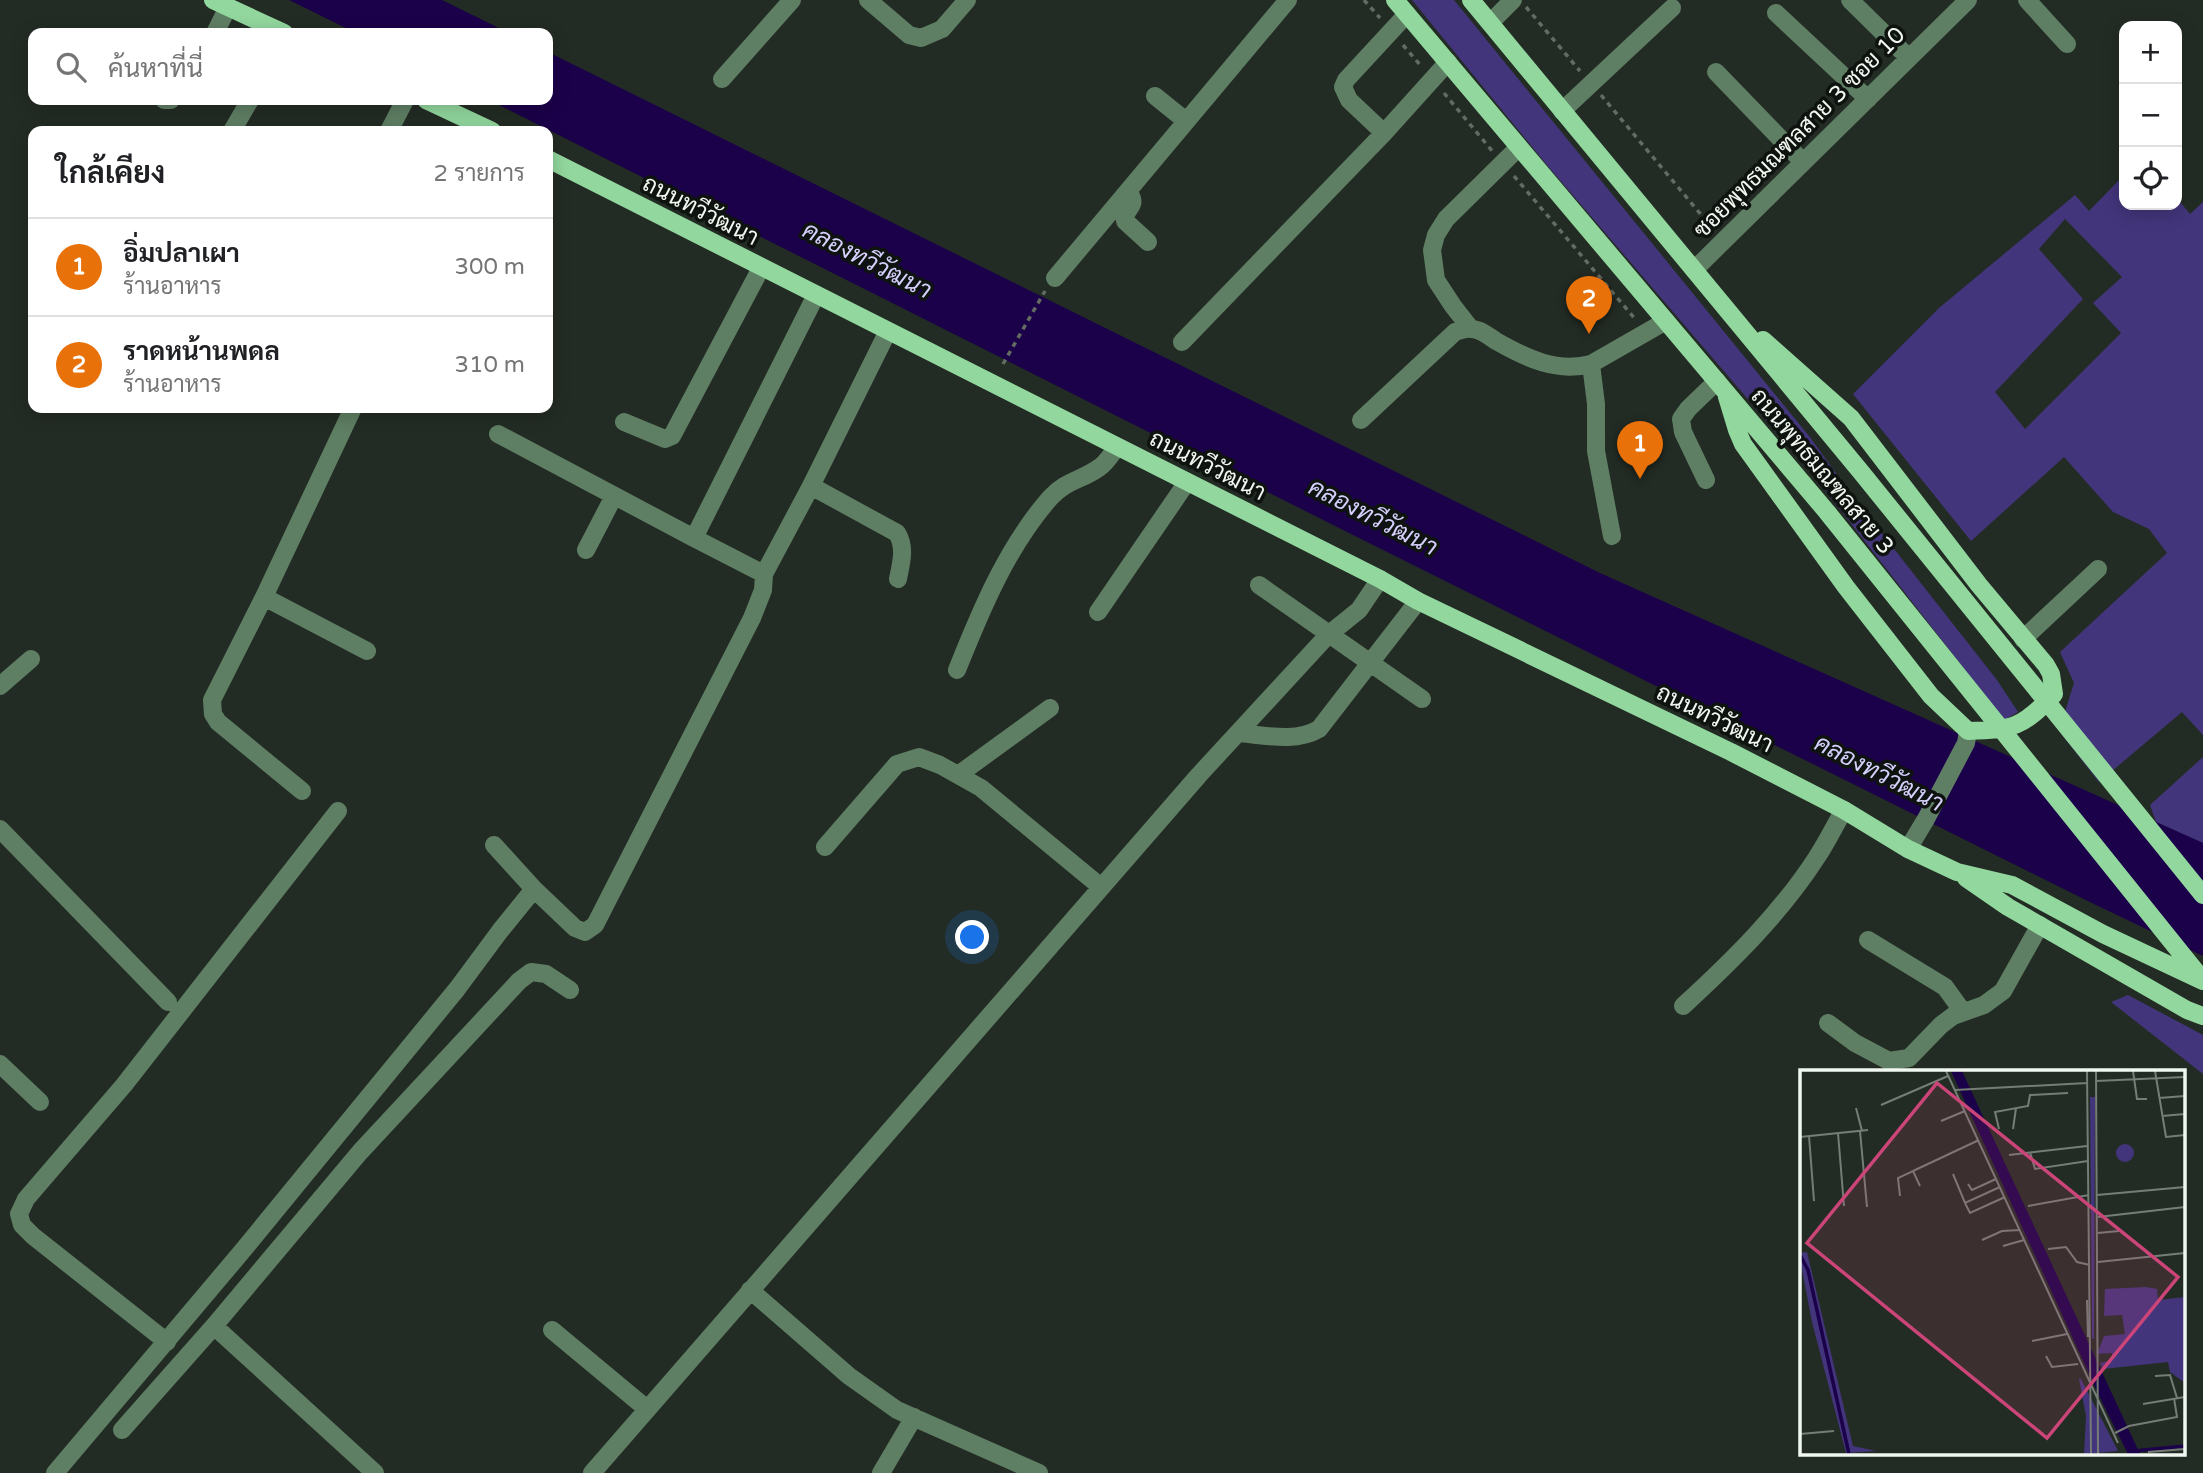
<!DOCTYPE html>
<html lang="th">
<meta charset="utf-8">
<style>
:root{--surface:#fff;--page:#f6f6f6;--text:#202124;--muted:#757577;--line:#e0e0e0;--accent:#646083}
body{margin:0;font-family:"Varela Round",Sarabun,sans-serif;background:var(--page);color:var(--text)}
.controls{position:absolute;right:21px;top:21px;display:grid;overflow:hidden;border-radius:14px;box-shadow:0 4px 18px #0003}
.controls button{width:63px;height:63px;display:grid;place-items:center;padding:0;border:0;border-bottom:2px solid var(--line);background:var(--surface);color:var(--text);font:35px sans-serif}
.you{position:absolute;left:973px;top:938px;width:24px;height:24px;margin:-18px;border:5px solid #fff;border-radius:50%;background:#1a73e8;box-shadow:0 0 0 10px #1a73e833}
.badge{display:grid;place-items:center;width:46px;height:46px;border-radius:50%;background:var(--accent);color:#fff;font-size:23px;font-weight:700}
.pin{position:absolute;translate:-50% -58px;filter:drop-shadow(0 2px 4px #0008)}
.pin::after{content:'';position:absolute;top:37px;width:24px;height:21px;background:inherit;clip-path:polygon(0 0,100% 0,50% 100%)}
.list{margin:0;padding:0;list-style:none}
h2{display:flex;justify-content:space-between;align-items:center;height:91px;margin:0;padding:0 28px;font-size:30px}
h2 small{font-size:23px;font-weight:400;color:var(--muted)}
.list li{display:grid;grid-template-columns:46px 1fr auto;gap:21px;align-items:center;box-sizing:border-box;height:98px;padding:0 28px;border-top:2px solid var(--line)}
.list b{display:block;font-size:26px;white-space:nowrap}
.list p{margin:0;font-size:23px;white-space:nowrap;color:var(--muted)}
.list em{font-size:23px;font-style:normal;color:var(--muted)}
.icon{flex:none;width:38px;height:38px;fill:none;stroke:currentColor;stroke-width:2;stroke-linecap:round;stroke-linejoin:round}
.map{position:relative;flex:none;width:2203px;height:1473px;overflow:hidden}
.search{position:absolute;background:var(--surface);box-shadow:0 4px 18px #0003;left:28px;top:28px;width:525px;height:77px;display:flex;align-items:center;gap:18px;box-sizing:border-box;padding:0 24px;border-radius:14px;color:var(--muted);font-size:26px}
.panel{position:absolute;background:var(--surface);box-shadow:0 4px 18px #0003;left:28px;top:126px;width:525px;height:287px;border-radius:14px}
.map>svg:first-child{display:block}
.green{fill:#43357b;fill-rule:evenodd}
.water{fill:#1b004a}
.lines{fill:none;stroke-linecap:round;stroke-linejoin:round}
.path{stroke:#636b63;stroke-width:3.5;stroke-dasharray:5 5;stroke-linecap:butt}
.minor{stroke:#5f7f64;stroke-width:18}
.major{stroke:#92d79e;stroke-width:18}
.labels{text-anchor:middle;stroke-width:7;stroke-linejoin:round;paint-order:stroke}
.street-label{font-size:23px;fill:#f1f7f1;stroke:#0f130f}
.water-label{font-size:24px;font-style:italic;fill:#d4cffc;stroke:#0f130f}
.inset-river{fill:none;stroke:#1b004a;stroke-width:3.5}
.inset-road{fill:none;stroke:#757d76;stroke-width:2}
.view{fill:#cb4579;fill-opacity:0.15;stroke:#cb4579;stroke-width:3.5}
.inset-edge{fill:none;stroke:#f1f7f1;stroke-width:3.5}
</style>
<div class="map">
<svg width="2203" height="1473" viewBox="0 0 2203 1473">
<rect width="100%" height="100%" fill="#232c24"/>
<!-- green -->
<path class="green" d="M1412,0H1454L1809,436L1858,503L1997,680L2018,712L2004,720L1814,476L1546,164Z
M2124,175V205H2177V198L2190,214L2203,202V735L2182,712L2099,782L2059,731L2074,683L2060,652L2167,553L2149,529L2113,512L2064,457L1971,541L1853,394L1939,308L2075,195L2089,211ZM2065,219L2122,277L2093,303L2121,333L2025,429L1995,392L2083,299L2039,249Z
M2203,757V843L2156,822L2150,805Z
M2128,995L2203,1035V1074L2111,1002Z"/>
<!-- water -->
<path class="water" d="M289,0H442L509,33H356Z
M548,52L1600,573L2203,843V956L2098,906L1357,537L489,100H548Z"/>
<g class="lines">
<!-- path -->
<path class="path" d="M1364,0L1380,18
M1526,7L1580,71
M1403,45L1421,66
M1444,93L1493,152
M1601,95L1713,229
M1514,176L1636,320
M1003,364L1045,291"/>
<!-- minor -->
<path class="minor" d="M868,0L909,35L921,38L942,29L967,0
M1850,0L1909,58
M2027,0L2067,44
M1776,13L1868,99
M1490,23L1513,0
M215,33L228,7
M1716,72L1803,162
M722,79L792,0
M1155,96L1186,121
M164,100H171
M1562,111L1672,8
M232,131L250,100
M389,131L405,100
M1384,133L1349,100L1343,87L1346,80L1407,14
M1128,191C1140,208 1124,206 1125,221L1148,242
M1694,270L1968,0
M1055,278L1288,0
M1471,329L1453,306L1436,280L1432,250L1436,235L1446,219L1519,147
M1182,342L1384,133L1448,62
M1591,364L1596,404V451L1612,536
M1361,420L1455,332C1459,331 1466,328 1471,329C1480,329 1489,336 1496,341C1526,358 1556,373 1591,364L1666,321
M624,422L665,439L672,436L761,268
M498,434L694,538L816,295
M1706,480L1683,432L1681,419L1688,409L1717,381
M811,486L897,533C906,548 901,563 898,579
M694,538L764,574L811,486L888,331
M586,550L614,496
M1259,585L1422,699
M264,597L353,408
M1098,612L1187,482
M2023,639L2098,569
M957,670C981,610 1007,547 1050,498C1066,480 1083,480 1100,467C1107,462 1112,453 1117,447
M0,686L31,659
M1238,733C1264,735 1295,743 1319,729L1418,601
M958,775L1050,708
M302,791L218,722L213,714L212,700L264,597L367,651
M0,829L168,1002
M494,845L534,889
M825,847L897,764L919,757L940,765L981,788L1101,887
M1908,849L1926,819L1966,743L1968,731
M1868,940L1945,987L1963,1012
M1683,1006C1732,961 1781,913 1817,857C1827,842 1835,825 1844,810
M1828,1023L1855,1043L1889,1061L1909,1058L1941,1025L1953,1016L1984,1005L2003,991L2040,925
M0,1064L40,1102
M750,1290L849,1376L897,1410L1039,1473
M214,1326L375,1473
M552,1330L647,1409
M167,1342L33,1236L22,1225L19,1214L26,1199L124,1085L338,811
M122,1430L214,1326L360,1152L519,981L531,972L546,974L570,990
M55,1473L244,1249L457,989L500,931L534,889L575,928L585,932L595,925L752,618L763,590L764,574
M592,1473L1199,775L1328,635L1359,610L1380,579
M881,1473L914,1417"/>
<!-- major -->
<path class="major" d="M213,0L284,33
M1395,0L1827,512L2201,978
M1471,0L1861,472L2203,895
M426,100L492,131
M548,159L1380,579L1418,601L1731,752L1844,810L1908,849L1957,872L2012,885L2103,934L2203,981
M1727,397L1737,430L1743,444L1846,587L1931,696L1968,731C2013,730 2023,727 2054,694L2051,674L2046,665L1979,585L1851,418L1763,340
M1966,878L2008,907L2187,1010L2203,1016"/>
</g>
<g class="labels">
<!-- street labels -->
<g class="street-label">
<text transform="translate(1799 132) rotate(-45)" y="8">ซอยพุทธมณฑลสาย 3 ซอย 10</text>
<text transform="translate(701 210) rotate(27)" y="8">ถนนทวีวัฒนา</text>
<text transform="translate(1208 465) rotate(27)" y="8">ถนนทวีวัฒนา</text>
<text transform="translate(1823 471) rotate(50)" y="8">ถนนพุทธมณฑลสาย 3</text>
<text transform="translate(1715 718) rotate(26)" y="8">ถนนทวีวัฒนา</text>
</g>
<!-- water labels -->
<g class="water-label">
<text transform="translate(867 260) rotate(27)" y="8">คลองทวีวัฒนา</text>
<text transform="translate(1373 517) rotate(27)" y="8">คลองทวีวัฒนา</text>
<text transform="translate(1879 773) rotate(27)" y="8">คลองทวีวัฒนา</text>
</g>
</g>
<!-- overview -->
<g transform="translate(1800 1070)">
<rect width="385" height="385" fill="#232c24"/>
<path d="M290,27H295L294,269L292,268ZM316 83a9 9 0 1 1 18 0a9 9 0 1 1-18 0ZM7,182L53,376L76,381L46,383L12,252L0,189V183ZM346,217L357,219L358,230L385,227V313L370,302L368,292L303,299L300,293L312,290V283L297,284L304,266L325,264L322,245L304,246L305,219ZM279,309H281L318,381L284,384L286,346Z" fill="#43357b"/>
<path d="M151,1H162L340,384H328L302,332Z" fill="#1b004a"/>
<path class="inset-river" d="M0,185L8,200L49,384M334,381L385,376"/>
<path class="inset-road" d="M146,1L318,373M287,1L291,384M296,1L298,384M333,1L337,29H347M355,1L366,67L385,65M296,11L385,7M155,20L287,13M359,28L385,26M81,35L148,6M56,38L62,61M362,46L385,44M141,51L165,41M199,59L195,42L228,36L230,25L268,23M213,59L216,38M60,61L67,137M38,63L44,136M9,66L14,131M0,67L68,60M230,82L235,99L288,91M209,85L287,76M113,101L179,70M153,104L165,133L200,117M168,114L172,120L196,109M297,125L385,117M100,126L98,108L113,101L120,116M165,133L170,143L205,127M228,136L289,125M298,147L385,137M298,163L319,161M182,170L202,161L220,160M203,176L224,170M248,179L266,177L277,192L290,195M298,192L385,183M287,230L288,267M232,271L267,264M246,286L252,297L278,294M355,306L370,305L377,328M343,334L385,327M315,363L329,356L377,347L374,328M0,364L34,361M348,382L385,379"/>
<path class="view" d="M137,13L378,207L247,368L7,173Z"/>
<rect width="385" height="385" class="inset-edge"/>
</g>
</svg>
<div class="controls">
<button>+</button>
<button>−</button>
<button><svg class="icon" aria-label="locate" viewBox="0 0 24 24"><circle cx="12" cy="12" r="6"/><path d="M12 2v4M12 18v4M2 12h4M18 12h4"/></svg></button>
</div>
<div class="you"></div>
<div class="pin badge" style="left:1640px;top:479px;background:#e8710a">1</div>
<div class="pin badge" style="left:1589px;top:334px;background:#e8710a">2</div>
<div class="search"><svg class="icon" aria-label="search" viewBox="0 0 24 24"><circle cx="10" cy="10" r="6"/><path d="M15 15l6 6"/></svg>ค้นหาที่นี่</div>
<section class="panel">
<h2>ใกล้เคียง<small>2 รายการ</small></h2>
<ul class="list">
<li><span class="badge" style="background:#e8710a">1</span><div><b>อิ่มปลาเผา</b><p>ร้านอาหาร</p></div><em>300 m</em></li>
<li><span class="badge" style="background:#e8710a">2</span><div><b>ราดหน้านพดล</b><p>ร้านอาหาร</p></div><em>310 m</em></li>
</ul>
</section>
</div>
